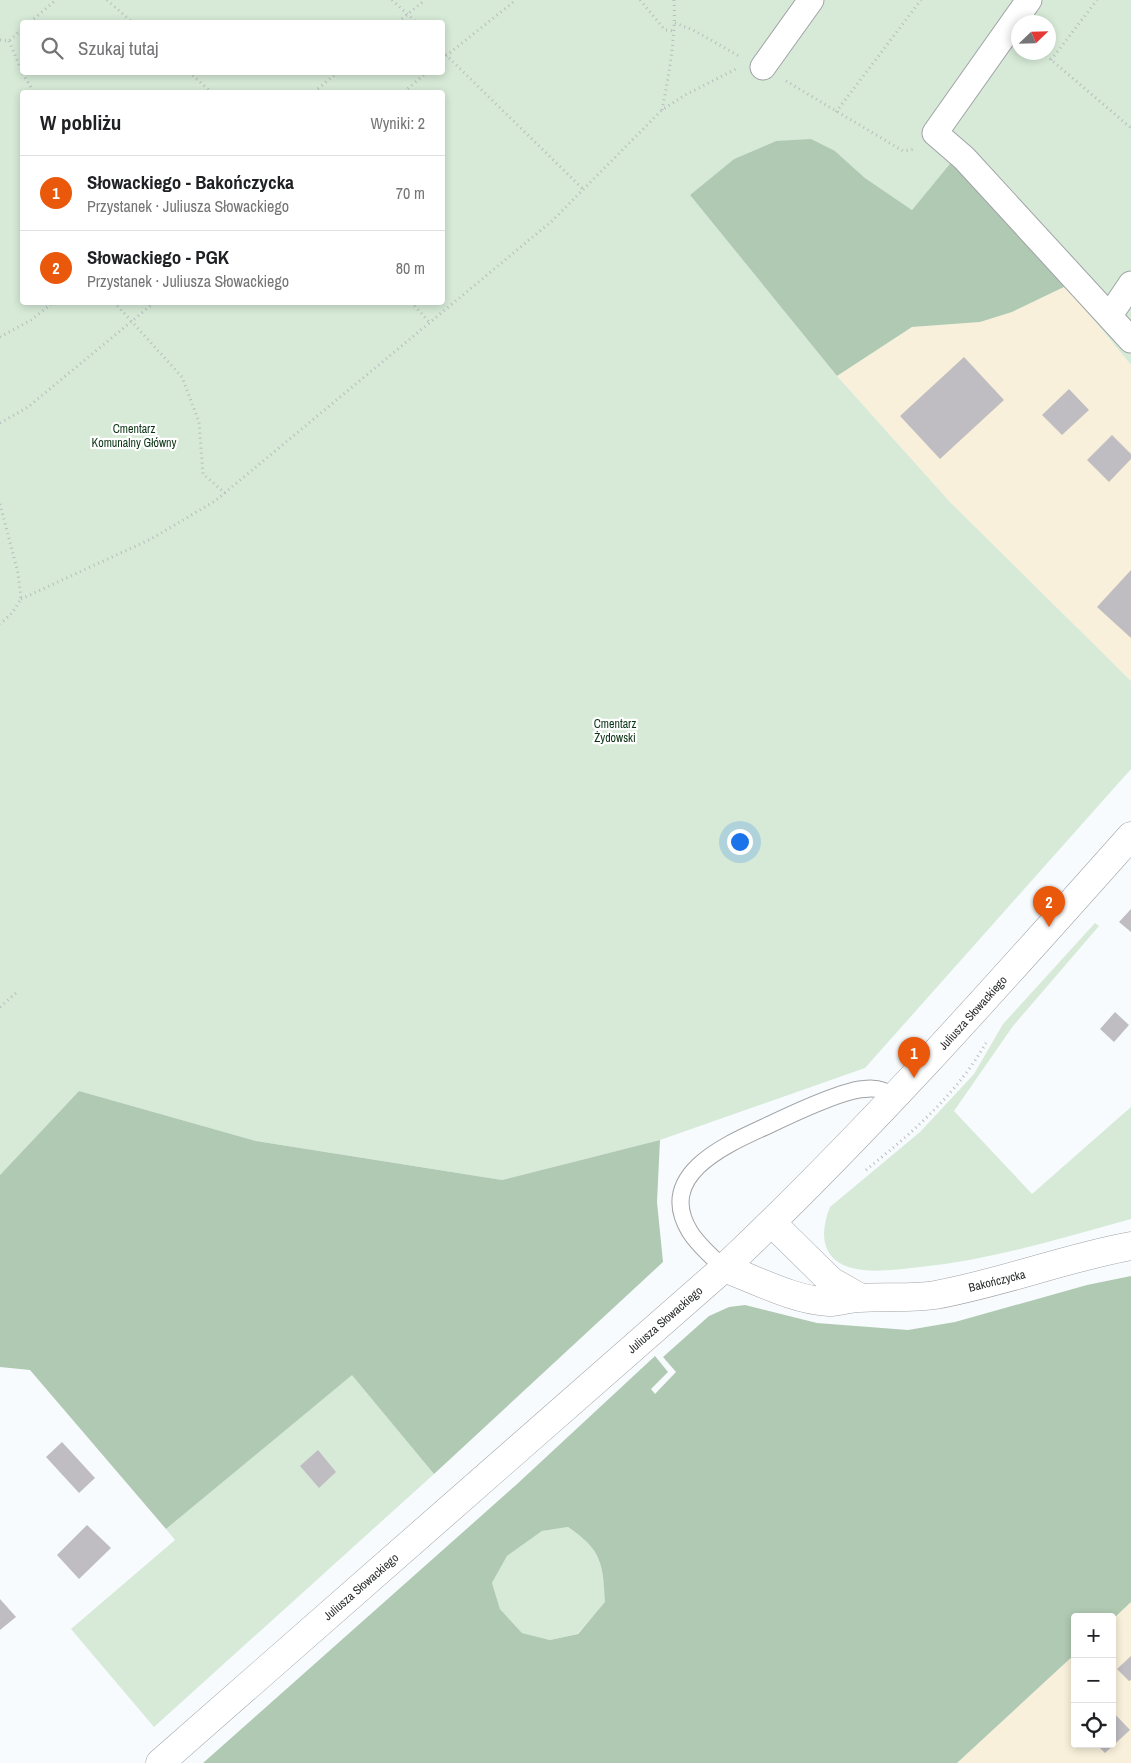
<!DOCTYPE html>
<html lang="pl">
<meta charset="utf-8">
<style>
:root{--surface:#fff;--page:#f2f2f2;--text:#202124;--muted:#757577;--line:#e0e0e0;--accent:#ea580c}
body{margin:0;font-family:"Archivo Narrow",sans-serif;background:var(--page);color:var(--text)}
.controls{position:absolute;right:15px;bottom:15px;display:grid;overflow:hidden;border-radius:5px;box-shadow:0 2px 8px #0003}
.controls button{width:45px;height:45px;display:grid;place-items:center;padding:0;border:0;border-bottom:1px solid var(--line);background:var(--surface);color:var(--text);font:25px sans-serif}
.compass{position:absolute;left:1011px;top:15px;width:45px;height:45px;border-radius:50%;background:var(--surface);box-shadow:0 2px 8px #0003;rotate:67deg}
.you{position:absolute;left:739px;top:841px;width:18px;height:18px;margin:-12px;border:4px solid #fff;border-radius:50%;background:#1a73e8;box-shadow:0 0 0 8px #1a73e833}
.badge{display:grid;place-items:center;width:32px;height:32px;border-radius:50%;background:var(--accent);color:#fff;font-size:16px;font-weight:700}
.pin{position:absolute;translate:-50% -41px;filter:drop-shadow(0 1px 2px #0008)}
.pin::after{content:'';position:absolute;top:26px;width:18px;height:15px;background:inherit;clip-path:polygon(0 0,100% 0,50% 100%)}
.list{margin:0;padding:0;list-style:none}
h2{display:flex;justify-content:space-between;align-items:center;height:65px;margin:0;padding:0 20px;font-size:21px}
h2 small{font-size:16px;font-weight:400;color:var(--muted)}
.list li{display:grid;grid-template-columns:32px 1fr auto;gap:15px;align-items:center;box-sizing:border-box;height:75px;padding:0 20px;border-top:1px solid var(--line)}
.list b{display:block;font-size:19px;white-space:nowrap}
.list p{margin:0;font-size:16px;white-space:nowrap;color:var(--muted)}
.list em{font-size:16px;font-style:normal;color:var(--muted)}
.icon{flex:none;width:28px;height:28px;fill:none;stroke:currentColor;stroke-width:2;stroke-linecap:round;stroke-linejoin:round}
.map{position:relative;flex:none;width:1131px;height:1763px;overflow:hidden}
.search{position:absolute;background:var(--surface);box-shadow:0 2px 8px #0003;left:20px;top:20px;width:425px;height:55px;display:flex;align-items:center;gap:12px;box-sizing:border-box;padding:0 18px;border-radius:5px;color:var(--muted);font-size:19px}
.panel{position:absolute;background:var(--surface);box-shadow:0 2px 8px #0003;left:20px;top:90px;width:425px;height:215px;border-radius:5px}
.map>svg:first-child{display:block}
.industrial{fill:#f8f0da}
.green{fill:#d6ead7;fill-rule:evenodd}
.forest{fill:#b0c9b2;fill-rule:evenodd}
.building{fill:#bfbdc1}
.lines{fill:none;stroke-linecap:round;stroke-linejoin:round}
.service-casing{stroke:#a0a3a6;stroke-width:18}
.pedestrian-casing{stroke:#a0a3a6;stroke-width:27}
.tertiary-casing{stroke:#a0a3a6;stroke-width:29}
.path{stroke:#b9bcbe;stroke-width:3;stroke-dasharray:1 4;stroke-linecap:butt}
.service{stroke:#fff;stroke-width:16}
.pedestrian{stroke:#fff;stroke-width:25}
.tertiary{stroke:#fff;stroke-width:28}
.labels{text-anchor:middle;stroke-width:4.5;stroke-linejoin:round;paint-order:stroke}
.park-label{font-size:12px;fill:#0b3414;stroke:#fff}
.street-label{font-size:12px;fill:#2b2d2e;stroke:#fff}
</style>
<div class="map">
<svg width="1131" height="1763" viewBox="0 0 1131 1763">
<rect width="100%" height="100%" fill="#f7fbfe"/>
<!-- industrial -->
<path class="industrial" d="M1066,286L1131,365V681L950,502L837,376L912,327L980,322L1012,312Z
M1131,1602V1763H957L1075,1654V1744H1112V1620Z"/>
<!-- green -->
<path class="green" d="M0,0H1131V365L1066,286L953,160L912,210L865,178L835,151L776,141L734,159L690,195L837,376L950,502L1131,681V769L865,1068L660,1140L502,1180L256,1141L79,1091L0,1175ZM22,22H442V72H22ZM1018,22H1048V52H1018ZM22,92H442V302H22Z
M1095,923L1099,926L1013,1026L954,1111L1032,1194L1131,1107V1219C1061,1238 992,1260 920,1267C901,1269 881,1272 863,1270C824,1266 817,1239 830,1207L920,1132L974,1074L1003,1024Z
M352,1374L434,1474L154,1727L71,1629L175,1540L166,1529Z
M568,1527C602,1550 602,1563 606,1602L577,1634L550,1640L522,1633L500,1609L492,1583L507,1556L542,1531Z"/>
<!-- forest -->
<path class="forest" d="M811,139L835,151L865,178L912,210L953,160L1066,286L1012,312L980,322L912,327L837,376L690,195L734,159L776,141Z
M79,1091L256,1141L502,1180L660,1140L657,1202L663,1262L434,1474L352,1375L166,1529L30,1370L0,1367V1175Z
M1131,1276V1602L1112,1620V1617H1075V1654L957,1763H203L516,1485L655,1356L668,1372L651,1389L655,1394L676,1372L663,1357L709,1316L729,1307L745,1305L817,1323L908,1330L955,1322L1087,1285ZM568,1527C602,1550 603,1564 605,1602L578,1634L550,1640L522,1633L500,1609L492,1583L507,1556L542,1531Z"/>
<!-- building -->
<path class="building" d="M964,357L1004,400L940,459L900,416Z
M1069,389L1089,410L1062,435L1042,415Z
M1112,435L1131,454V459L1109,482L1087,460Z
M1131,570V638L1097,607Z
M1131,909V932L1119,922Z
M1115,1012L1129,1025L1114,1042L1100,1029Z
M62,1442L95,1478L79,1493L46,1457Z
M318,1450L336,1472L319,1488L300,1466Z
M87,1525L111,1548L79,1579L57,1555Z
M0,1599L16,1617L0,1630Z
M1131,1656V1680L1129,1681L1117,1669Z
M1112,1711L1130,1730L1105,1753L1096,1744H1112Z"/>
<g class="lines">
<!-- service casing -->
<g class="service-casing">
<path id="service" d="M724,1268C712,1257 699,1246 690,1232C654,1173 730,1143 771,1124C792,1114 844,1090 864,1089C877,1087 886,1090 896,1098"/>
</g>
<!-- pedestrian casing -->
<g class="pedestrian-casing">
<path id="pedestrian" d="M1029,0L935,133L964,158L1131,340
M763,67L811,0
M1110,315L1131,284"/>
</g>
<!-- tertiary casing -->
<g class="tertiary-casing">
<path id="tertiary" d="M772,1223L831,1281L859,1297
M724,1268C757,1280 793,1300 829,1302C839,1302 849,1298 859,1298C885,1296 909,1299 935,1295C1002,1283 1065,1258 1131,1246
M160,1763L724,1268C868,1132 999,984 1131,836"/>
</g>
<!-- path -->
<path class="path" d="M107,0L132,22
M392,0L416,22
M640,0L665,30L674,31
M30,22L56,0
M398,22L425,0
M675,23L693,30L739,56
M0,40L9,41L22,29
M9,41L23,74L34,92
M442,51L583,189
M1042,52L1131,128
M442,59L516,0
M1051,60L1097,0
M189,72L211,92
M786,81L903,151L915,149
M314,92L338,72
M404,92L427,72
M662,110C669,74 676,37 674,0
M836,112L921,0
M114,302L182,377L199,422L203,474L225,493
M411,302L430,323
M0,337L31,320L54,302
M0,423L28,407L155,302
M0,504L18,573L21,599L12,613L0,624
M21,599L151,539L215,501L552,221L662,110L685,95L736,69
M0,1007L16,993
M866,1170C912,1133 956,1095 986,1043"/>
<!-- service -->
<use href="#service" class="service"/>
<!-- pedestrian -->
<use href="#pedestrian" class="pedestrian"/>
<!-- tertiary -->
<use href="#tertiary" class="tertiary"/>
</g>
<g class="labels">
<!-- park labels -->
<g class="park-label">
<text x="134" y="433">Cmentarz<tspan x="134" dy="14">Komunalny Główny</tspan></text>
<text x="615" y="728">Cmentarz<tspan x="615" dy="14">Żydowski</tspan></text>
</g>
<!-- street labels -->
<g class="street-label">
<text transform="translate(973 1013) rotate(-48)" y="4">Juliusza Słowackiego</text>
<text transform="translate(997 1281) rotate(-14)" y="4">Bakończycka</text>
<text transform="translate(665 1320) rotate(-41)" y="4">Juliusza Słowackiego</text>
<text transform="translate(361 1587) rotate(-41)" y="4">Juliusza Słowackiego</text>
</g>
</g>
</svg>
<div class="controls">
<button>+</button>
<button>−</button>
<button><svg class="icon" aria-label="locate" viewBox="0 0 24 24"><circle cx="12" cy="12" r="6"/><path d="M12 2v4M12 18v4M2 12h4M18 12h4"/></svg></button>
</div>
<svg class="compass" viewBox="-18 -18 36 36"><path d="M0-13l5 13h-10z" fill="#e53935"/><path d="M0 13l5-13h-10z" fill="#757577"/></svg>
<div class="you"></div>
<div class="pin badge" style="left:914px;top:1078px">1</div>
<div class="pin badge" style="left:1049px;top:927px">2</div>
<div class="search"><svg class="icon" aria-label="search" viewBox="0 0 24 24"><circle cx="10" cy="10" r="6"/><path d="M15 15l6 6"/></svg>Szukaj tutaj</div>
<section class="panel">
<h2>W pobliżu<small>Wyniki: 2</small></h2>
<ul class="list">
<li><span class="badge">1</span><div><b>Słowackiego - Bakończycka</b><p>Przystanek · Juliusza Słowackiego</p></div><em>70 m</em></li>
<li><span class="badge">2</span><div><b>Słowackiego - PGK</b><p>Przystanek · Juliusza Słowackiego</p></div><em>80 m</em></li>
</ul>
</section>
</div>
